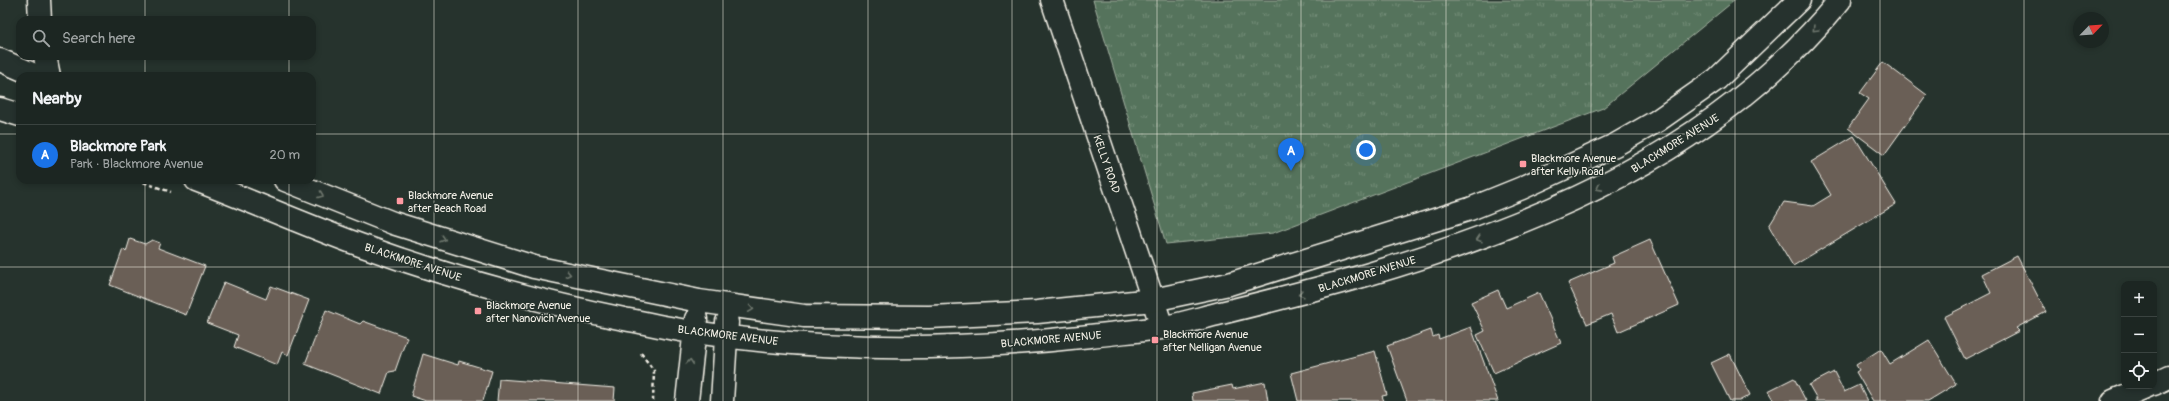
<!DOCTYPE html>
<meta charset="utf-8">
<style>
:root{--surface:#1c2622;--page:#29322f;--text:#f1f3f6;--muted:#a0a5a5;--line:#3a4340;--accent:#1a73e8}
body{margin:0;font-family:Pangolin,sans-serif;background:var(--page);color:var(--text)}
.controls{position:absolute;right:12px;bottom:12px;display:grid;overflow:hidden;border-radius:8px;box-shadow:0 2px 6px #0003}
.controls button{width:36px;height:36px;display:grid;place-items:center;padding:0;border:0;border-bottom:1px solid var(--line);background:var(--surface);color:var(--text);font:20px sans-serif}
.compass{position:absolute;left:2073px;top:12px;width:36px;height:36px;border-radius:50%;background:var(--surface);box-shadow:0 2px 6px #0003;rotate:65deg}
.you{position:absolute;left:1366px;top:150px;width:14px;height:14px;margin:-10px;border:3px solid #fff;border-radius:50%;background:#1a73e8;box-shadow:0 0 0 6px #1a73e833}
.badge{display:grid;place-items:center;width:26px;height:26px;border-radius:50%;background:var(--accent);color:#fff;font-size:13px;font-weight:700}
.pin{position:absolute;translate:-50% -33px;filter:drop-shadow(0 1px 2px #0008)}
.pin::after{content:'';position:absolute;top:21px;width:14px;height:12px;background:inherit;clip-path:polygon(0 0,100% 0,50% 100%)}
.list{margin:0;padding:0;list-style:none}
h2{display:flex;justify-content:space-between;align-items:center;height:52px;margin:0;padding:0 16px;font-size:17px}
h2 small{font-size:13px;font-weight:400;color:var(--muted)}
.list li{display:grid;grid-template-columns:26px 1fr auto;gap:12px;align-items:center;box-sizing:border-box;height:60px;padding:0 16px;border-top:1px solid var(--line)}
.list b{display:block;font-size:15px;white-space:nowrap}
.list p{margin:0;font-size:13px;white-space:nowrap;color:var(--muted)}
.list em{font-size:13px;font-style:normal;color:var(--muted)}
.icon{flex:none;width:22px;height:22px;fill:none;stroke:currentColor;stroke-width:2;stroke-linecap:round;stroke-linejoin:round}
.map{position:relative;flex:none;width:2169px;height:401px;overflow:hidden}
.search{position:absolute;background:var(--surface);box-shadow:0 2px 6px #0003;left:16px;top:16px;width:300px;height:44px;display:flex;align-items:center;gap:10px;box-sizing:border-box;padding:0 14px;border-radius:12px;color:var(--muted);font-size:15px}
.panel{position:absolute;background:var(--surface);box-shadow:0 2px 6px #0003;left:16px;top:72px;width:300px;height:112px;border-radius:12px}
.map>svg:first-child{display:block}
.park{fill:url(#park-tufts);stroke:#a4b2a2}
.building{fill:#6b5f57;stroke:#f4f1e8}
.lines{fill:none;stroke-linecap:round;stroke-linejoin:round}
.street-casing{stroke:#f4f1e8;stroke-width:25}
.secondary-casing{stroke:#f4f1e8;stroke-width:25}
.primary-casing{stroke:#f4f1e8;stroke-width:25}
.path{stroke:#f4f1e8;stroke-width:2.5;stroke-dasharray:4 3;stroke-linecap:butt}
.street{stroke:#26332d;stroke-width:22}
.secondary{stroke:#26332d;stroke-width:22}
.primary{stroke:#26332d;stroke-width:22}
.oneway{stroke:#6e766e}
.grid{fill:none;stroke:#f4f1e8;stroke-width:1;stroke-opacity:0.55}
.poi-dot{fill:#ff9aa2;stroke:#26332d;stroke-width:1.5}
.labels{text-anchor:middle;stroke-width:3;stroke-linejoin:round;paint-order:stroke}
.street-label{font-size:11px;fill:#f4f1e8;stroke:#26332d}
.poi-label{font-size:11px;fill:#f4f1e8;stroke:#26332d;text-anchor:start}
</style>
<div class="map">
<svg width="2169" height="401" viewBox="0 0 2169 401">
<defs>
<pattern id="park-tufts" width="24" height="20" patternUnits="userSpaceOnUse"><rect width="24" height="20" fill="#54735b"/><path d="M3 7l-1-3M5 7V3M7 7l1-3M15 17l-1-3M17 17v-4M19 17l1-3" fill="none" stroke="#768e7a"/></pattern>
</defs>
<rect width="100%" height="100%" fill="#26332d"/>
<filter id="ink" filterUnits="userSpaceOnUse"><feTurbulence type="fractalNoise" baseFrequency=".025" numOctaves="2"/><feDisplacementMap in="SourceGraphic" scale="8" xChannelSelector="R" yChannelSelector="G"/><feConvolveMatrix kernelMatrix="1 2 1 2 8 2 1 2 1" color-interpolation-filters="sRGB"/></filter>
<g filter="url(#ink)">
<!-- park -->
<path class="park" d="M1093,0H1735L1603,108L1273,233L1166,244Z"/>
<!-- building -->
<path class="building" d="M1883,62L1927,95L1884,155L1848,128L1869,99L1860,93Z
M1854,136L1896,204L1793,266L1769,226L1784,202L1813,206L1831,195L1811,162Z
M130,239L145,244L152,240L160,243L158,248L205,266L186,315L110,285L123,249L126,252Z
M1650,240L1679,305L1618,332L1611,314L1587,324L1568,283L1614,263L1612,257Z
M2017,256L2046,312L2016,328L2019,331L1965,359L1944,317L1991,293L1982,274Z
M224,282L266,299L271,286L309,300L288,355L282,352L277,365L234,347L238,335L207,323Z
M1498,290L1506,308L1539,293L1561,343L1494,373L1477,335L1485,331L1471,302Z
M326,310L360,324L363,321L407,337L395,371L389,372L381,394L305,364Z
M1471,327L1498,401H1407L1387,346L1431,330L1433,337L1438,335L1439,339Z
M1929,340L1956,384L1928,401H1873L1856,372L1859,370L1856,365L1881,349L1890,364Z
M1375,351L1387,395L1382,396L1384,401H1298L1291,373Z
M423,354L458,365L459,361L492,371L483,401H426L411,396Z
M1730,354L1750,395L1739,401H1730L1711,363Z
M1834,372L1844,392L1859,385L1867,401H1814L1817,399L1809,385Z
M1794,378L1806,401H1774L1768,391Z
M499,379L615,388L614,401H497Z
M1265,382L1268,401H1193L1192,393L1232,385L1233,389Z"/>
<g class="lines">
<!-- street casing -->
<g class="street-casing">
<path id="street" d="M1052,0L1162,327
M2154,384L2169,377
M2113,401L2148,386"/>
</g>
<!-- secondary casing -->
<g class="secondary-casing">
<path id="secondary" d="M0,60L37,76
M0,109L20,115
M196,180C251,201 305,225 360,245C446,276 535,301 624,319C647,323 670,329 694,332C825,352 959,351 1090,336C1114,333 1138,331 1161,328C1181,324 1201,318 1221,313C1270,301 1318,289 1366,275C1546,222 1719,149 1840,0
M285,180L393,223L534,267L699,301L804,316L929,317L1037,312L1153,300L1229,284L1470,209L1522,188L1615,145L1657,121L1717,79L1799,0
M687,401L696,319
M722,401L727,322"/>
</g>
<!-- primary casing -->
<g class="primary-casing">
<path id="primary" d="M39,0L40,20
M45,56L49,76"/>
</g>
<!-- path -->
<path class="path" d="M137,180L171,192
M641,353L654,371L653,401"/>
<!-- street -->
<use href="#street" class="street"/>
<!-- secondary -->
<use href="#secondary" class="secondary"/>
<!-- primary -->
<use href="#primary" class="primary"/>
</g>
<!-- one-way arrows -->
<defs><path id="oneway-chevron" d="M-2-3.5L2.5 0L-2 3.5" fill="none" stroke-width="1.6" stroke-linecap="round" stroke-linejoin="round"/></defs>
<g class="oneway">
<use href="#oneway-chevron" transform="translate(1815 29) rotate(135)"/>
<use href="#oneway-chevron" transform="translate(1599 188) rotate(152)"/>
<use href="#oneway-chevron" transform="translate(321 195) rotate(21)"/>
<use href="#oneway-chevron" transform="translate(443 239) rotate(18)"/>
<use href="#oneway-chevron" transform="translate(1479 239) rotate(162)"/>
<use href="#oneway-chevron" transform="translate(568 274) rotate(12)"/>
<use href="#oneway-chevron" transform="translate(1301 294) rotate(164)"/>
<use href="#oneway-chevron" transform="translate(751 309) rotate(8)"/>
<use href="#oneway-chevron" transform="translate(690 362) rotate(-85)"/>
</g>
</g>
<!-- grid -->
<path class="grid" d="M145,0V20M289,0V20M434,0V401M578,0V401M723,0V401M868,0V401M1012,0V401M1157,0V401M1301,0V401M1446,0V401M1591,0V401M1735,0V401M1880,0V401M2024,0V401M145,56V76M289,56V76M0,134H20M312,134H2169M145,180V401M289,180V401M0,267H2169"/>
<!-- markers -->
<g class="poi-dot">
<rect x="1519" y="160" width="8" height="8" rx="2"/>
<rect x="396" y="197" width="8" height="8" rx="2"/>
<rect x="474" y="307" width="8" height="8" rx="2"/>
<rect x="1151" y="336" width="8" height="8" rx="2"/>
</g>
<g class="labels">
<!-- street labels -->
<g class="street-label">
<text transform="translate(1675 143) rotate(-32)" y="4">BLACKMORE AVENUE</text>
<text transform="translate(1107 164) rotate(71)" y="4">KELLY ROAD</text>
<text transform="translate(413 262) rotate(18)" y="4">BLACKMORE AVENUE</text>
<text transform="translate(1367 274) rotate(-17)" y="4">BLACKMORE AVENUE</text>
<text transform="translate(728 335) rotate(7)" y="4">BLACKMORE AVENUE</text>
<text transform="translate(1051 339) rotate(-5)" y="4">BLACKMORE AVENUE</text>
</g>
<!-- poi labels -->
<g class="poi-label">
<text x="1531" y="162">Blackmore Avenue<tspan x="1531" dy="13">after Kelly Road</tspan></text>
<text x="408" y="199">Blackmore Avenue<tspan x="408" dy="13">after Beach Road</tspan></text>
<text x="486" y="309">Blackmore Avenue<tspan x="486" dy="13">after Nanovich Avenue</tspan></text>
<text x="1163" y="338">Blackmore Avenue<tspan x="1163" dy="13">after Nelligan Avenue</tspan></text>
</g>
</g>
</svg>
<div class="controls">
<button>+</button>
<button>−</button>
<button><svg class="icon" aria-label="locate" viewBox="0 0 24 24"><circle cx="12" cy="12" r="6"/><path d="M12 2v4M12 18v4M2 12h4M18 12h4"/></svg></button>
</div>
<svg class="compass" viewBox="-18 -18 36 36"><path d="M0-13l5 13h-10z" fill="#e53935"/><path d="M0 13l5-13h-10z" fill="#a0a5a5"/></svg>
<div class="you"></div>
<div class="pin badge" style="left:1291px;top:171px">A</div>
<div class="search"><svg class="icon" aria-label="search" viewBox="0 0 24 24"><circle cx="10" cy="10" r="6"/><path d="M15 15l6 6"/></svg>Search here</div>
<section class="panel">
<h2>Nearby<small></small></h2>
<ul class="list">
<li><span class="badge">A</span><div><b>Blackmore Park</b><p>Park · Blackmore Avenue</p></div><em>20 m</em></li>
</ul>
</section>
</div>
